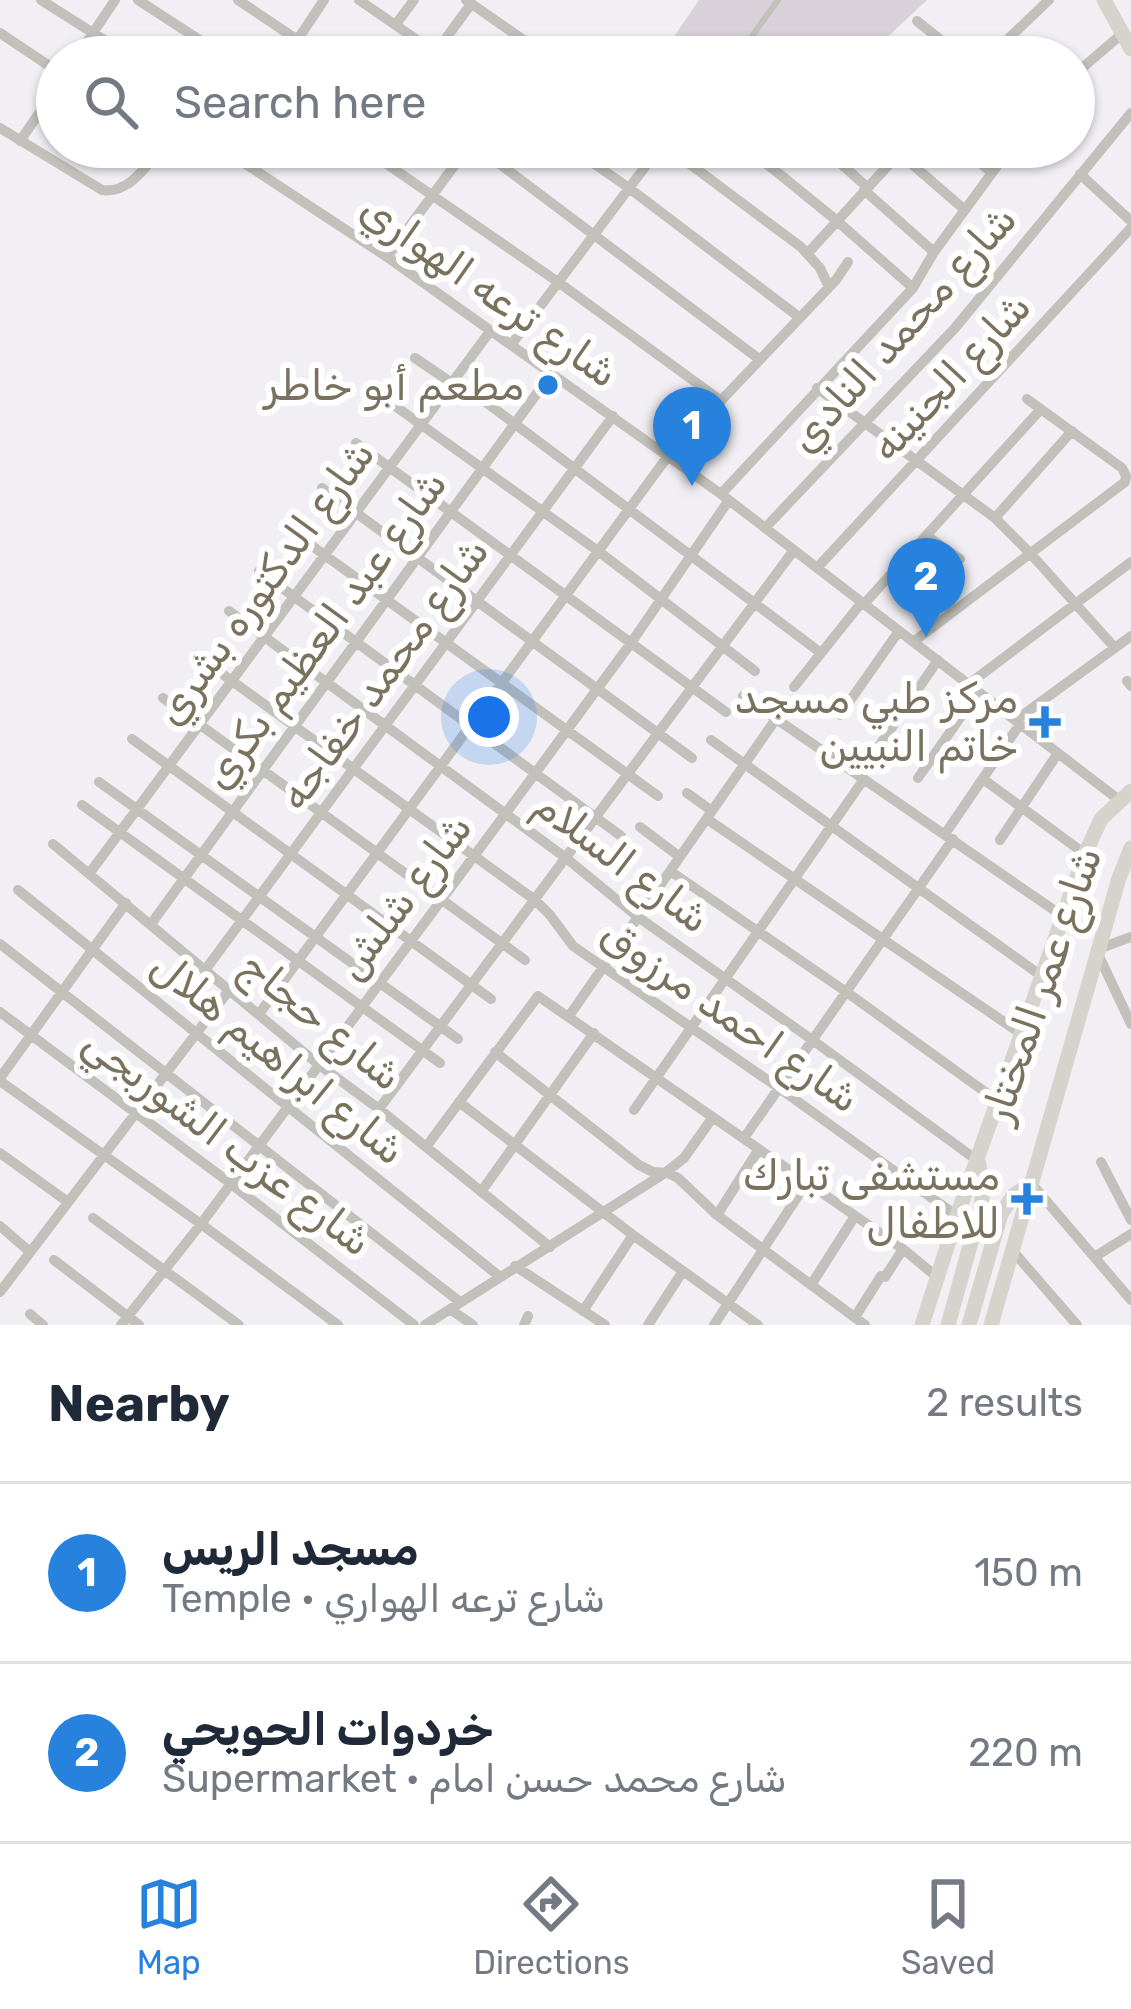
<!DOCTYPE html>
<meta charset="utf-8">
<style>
:root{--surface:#fff;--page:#f6f6f7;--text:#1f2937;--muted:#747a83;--line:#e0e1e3;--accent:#2682dd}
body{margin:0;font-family:Rubik,"Noto Naskh Arabic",sans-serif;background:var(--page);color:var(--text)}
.you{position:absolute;left:489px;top:717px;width:42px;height:42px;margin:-30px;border:9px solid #fff;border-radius:50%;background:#1a73e8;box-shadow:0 0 0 18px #1a73e833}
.badge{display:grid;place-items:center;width:78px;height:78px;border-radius:50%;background:var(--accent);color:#fff;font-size:39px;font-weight:700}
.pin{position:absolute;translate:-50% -99px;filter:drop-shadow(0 3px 6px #0008)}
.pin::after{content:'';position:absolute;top:63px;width:42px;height:36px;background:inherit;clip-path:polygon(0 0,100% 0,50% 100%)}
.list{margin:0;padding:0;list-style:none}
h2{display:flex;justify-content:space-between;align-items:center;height:156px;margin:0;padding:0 48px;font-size:51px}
h2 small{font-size:39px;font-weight:400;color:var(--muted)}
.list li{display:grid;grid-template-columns:78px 1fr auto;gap:36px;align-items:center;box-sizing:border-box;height:180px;padding:0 48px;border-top:3px solid var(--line)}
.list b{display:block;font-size:45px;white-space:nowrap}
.list p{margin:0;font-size:39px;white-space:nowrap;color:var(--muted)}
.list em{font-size:39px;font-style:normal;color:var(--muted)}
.icon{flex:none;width:66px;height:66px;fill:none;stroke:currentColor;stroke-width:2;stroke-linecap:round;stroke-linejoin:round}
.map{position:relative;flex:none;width:1131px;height:1325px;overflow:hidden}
.search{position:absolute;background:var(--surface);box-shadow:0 3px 9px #0004;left:36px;right:36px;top:36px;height:132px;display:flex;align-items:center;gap:30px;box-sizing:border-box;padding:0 42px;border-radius:66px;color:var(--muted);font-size:45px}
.sheet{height:516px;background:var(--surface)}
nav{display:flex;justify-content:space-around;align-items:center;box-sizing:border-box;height:168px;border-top:3px solid var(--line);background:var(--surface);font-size:33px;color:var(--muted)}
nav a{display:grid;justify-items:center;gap:6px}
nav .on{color:var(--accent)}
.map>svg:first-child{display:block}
.grass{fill:#d9d1da}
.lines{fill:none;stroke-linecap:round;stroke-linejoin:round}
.lane{stroke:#c2c0ba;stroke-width:6}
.street{stroke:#c2c0ba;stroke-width:10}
.secondary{stroke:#d6d3cd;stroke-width:15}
.poi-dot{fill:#2682dd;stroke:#fff;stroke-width:4.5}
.labels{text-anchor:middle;stroke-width:12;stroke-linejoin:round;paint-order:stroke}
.street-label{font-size:42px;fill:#7a725f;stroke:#fff}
.poi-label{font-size:42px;fill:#7a725f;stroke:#fff;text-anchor:end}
</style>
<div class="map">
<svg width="1131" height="1325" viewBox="0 0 1131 1325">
<rect width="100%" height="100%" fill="#f1eff4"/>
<!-- grass -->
<path class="grass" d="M699,0H927L866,57H660Z"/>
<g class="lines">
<!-- lane -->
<path class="lane" d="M737,57L778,0"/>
<!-- street -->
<path class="street" d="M41,0L131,57
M138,0L226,57
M238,0L323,57
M359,0L442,57
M466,0L548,57
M917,21L962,57
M396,24L414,0
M0,33L57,71
M436,52L471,4
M77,57L115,0
M286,57L324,0
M989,57L1049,0
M1074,75L1123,33
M1074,98L1089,112
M0,128L102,190C130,194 145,166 163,147
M20,141L57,87
M220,147L387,257L721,494L1119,800
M362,147L558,282L720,400
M477,147L759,359
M570,147L629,188L799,317
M667,147L801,247L820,268L829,287
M822,147L867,187
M962,147L992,173
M899,153L965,210
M767,164L836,220L913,288
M1080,174L1131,221
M864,190L934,252
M808,253L905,147
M387,257L468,147
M511,345L660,147
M415,358L452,383
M455,379L821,653
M817,388L995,518L1030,553L1115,648
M388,401L598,551L755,671
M356,443L726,712
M322,488L692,758
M721,494L913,288L934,252L1011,147
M995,518L1072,431
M765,528L955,328L1131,113
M290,530L658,796
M927,536L960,559
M817,568L1131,228
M259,571L621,836
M864,604L1041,409
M229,611L566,858L638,917L811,1039L978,1161
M913,642L1125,482L1126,476L1122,468L1027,399
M196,655L535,900L550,915L573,946L779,1088L957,1216
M1127,681L1131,686
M969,684L1131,562
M794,687L862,602
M743,696L1064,917
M163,698L525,960
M840,715L899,631
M1016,720L1131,636
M132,739L491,999
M711,740L1043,977
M877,749L938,660
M918,778L978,692
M983,779L1085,854
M99,782L458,1039
M687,793L712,811
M82,805L440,1063
M707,819L1023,1035
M640,827L680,857
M945,834L1020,724
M1000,840L1058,753
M53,844L318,1064L379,1109L550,1247
M670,871L845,991L999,1102
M89,874L491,330
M18,890L499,1276
M151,924L551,374
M0,944L460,1302
M1098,949L1131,937
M1097,952L1131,1024
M206,969L613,416
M0,1012L230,1183L414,1325
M259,1014L668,456L836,280L848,262
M569,1016L776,719
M495,1052L639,1165L653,1172L668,1173L678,1178L717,1215L865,1325
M0,1078L126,903
M0,1081L201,1224L338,1325
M459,1102L633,1235L758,1325
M379,1109L794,550
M634,1110L864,779
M744,1138L953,839
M426,1147L538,996L903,1249L937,1277
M0,1153L68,1202
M1101,1162L1131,1220
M1031,1183L1131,1300
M481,1192L594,1033
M717,1215L759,1149
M93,1218L239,1325
M0,1226L30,1252
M1012,1250L1077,1325
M1096,1256L1131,1234
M54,1260L139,1325
M515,1266L605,1325
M811,1285L855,1216
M0,1292L230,989
M450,1309L473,1325
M583,1311L633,1235
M30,1314L43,1325
M855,1317L881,1276L885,1277L903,1249
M121,1325L201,1224L506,813L631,643L729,500
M425,1325L665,1173L684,1158L713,1117
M524,1325L528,1316
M648,1325L683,1271
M714,1325L807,1182"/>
<!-- secondary -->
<path class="secondary" d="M1104,0L1131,49
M922,1325L957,1216L1085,854L1101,819L1131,791
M948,1325L981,1206L983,1191L979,1164
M969,1325L1001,1214L1013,1196L1031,1183
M991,1325L1119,878L1131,848"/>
</g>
<!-- markers -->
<g class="poi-dot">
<circle cx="548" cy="385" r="12"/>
<path d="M1039 704h12v12h12v12h-12v12h-12v-12h-12v-12h12z"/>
<path d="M1021 1181h12v12h12v12h-12v12h-12v-12h-12v-12h12z"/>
</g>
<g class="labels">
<!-- street labels -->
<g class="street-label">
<text transform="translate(490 290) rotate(35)" y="15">شارع ترعه الهواري</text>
<text transform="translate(902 328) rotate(-48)" y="15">شارع محمد النادي</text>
<text transform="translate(950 376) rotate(-47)" y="15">شارع الجنينه</text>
<text transform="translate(264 582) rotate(-54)" y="15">شارع الدكتوره بشري</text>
<text transform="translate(324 629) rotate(-54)" y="15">شارع عبد العظيم بكري</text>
<text transform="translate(383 673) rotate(-54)" y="15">شارع محمد خفاجه</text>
<text transform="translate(623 861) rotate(37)" y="15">شارع السلام</text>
<text transform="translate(403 896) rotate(-53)" y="15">شارع شلش</text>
<text transform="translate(1041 984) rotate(-71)" y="15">شارع عمر المختار</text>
<text transform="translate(731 1015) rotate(35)" y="15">شارع احمد مرزوق</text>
<text transform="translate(322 1020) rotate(39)" y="15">شارع حجاج</text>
<text transform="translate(279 1057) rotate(39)" y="15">شارع ابراهيم هلال</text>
<text transform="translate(228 1141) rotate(37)" y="15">شارع عزب الشوربجي</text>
</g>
<!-- poi labels -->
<g class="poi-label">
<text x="524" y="400">مطعم أبو خاطر</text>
<text x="1018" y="713">مركز طبي مسجد<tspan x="1018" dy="48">خاتم النبيين</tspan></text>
<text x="1000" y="1190">مستشفى تبارك<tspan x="1000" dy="48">للاطفال</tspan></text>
</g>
</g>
</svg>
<div class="you"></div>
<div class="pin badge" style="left:692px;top:486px">1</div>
<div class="pin badge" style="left:926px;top:637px">2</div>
<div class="search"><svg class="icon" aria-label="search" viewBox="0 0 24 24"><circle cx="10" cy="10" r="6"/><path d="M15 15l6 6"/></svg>Search here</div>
</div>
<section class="sheet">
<h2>Nearby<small>2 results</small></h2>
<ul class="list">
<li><span class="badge">1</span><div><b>مسجد الريس</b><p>Temple · شارع ترعه الهواري</p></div><em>150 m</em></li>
<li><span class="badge">2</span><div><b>خردوات الحويحي</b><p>Supermarket · شارع محمد حسن امام</p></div><em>220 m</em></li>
</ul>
</section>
<nav>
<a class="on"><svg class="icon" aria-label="map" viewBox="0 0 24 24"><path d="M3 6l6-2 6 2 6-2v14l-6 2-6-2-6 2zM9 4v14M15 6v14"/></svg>Map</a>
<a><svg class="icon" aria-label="directions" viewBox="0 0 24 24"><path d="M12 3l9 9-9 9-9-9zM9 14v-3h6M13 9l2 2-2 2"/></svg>Directions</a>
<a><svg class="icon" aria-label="saved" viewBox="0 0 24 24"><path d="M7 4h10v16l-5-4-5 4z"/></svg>Saved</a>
</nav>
